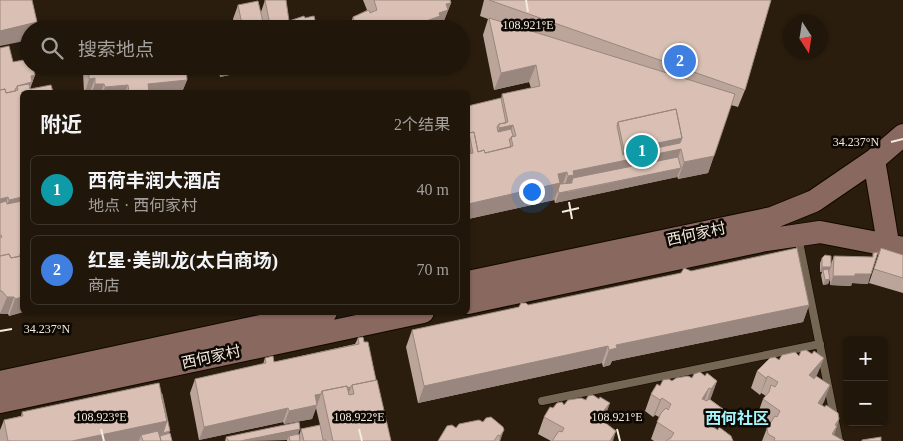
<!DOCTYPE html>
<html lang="zh">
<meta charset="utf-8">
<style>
:root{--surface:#20160a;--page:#281f13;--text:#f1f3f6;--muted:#a29f9c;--line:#3d352b;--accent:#52cbd8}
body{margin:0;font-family:"Times New Roman","Noto Sans SC",serif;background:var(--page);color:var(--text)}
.controls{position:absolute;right:15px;bottom:15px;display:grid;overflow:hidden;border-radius:8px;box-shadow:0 1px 4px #0004}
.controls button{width:45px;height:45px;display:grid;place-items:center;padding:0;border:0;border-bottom:1px solid var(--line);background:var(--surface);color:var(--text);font:25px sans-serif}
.compass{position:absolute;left:783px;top:15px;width:45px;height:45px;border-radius:50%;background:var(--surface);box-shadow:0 1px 4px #0004;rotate:168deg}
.you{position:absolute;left:531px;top:191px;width:18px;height:18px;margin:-12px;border:4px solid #fff;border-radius:50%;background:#1a73e8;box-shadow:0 0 0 8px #1a73e833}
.badge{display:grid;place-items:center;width:32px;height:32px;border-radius:50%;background:var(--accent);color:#fff;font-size:16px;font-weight:700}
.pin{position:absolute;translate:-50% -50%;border:2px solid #fff;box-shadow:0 1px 5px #0006}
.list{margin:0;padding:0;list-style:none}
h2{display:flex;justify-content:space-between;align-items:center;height:65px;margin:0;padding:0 20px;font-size:21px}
h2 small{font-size:16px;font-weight:400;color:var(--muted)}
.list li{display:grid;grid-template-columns:32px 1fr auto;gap:15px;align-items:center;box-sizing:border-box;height:70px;margin:0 10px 10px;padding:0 10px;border:1px solid var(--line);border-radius:8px}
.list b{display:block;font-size:19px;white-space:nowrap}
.list p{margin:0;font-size:16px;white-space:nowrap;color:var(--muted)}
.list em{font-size:16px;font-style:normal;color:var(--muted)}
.icon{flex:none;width:28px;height:28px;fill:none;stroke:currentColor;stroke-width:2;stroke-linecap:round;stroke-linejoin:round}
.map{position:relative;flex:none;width:903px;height:441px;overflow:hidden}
.search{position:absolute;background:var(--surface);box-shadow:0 1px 4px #0004;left:20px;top:20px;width:450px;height:55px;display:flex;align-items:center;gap:12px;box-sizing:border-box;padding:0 18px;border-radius:28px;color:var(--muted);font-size:19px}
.panel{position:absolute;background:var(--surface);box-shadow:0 1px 4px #0004;left:20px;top:90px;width:450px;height:225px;border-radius:8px}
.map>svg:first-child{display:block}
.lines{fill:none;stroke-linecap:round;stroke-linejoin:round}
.lane-casing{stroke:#120700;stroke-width:9}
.secondary-casing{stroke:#120700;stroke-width:24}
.lane{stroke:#766755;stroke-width:8}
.secondary{stroke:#896860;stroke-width:22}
.wall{fill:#bba59b}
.shaded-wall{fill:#99867e}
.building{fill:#dac0b4;stroke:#99867e;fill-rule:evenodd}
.ticks{fill:none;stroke:#f3eae0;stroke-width:2}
.labels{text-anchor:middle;stroke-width:5;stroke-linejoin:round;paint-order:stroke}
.street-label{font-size:15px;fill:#f3eae0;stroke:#0e0803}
.neighbourhood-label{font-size:16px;font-weight:bold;fill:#a3f4fd;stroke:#0e0803}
.ticks-label{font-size:12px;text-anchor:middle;fill:#f3eae0;stroke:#0e0803;stroke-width:5;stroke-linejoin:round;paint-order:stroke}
</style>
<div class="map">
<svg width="903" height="441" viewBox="0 0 903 441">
<rect width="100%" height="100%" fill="#2a1d0d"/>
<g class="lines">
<!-- lane casing -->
<g class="lane-casing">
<path id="lane" d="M798,237L839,441
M542,401L820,344"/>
</g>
<!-- secondary casing -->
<g class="secondary-casing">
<path id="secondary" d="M874,160L888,243
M468,282L772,218L814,201L874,160L903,135
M468,303L766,240L820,232L903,248
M0,382L326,312
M0,402L423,312"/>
</g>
<!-- lane -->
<use href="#lane" class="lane"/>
<!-- secondary -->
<use href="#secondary" class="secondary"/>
</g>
<!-- wall -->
<path class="wall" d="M265,0L289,21L305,18L317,29H235L233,19L238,5L261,12Z
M363,0H450L451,3L443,23L437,26L436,29H348L353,17L367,10Z
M484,0H771L745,90L738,107L731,105L708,173L678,179L677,176V177L555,203L554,199V200L468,219V106L501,99L502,94L531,88L529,82L494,90L483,35L488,19L480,16Z
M0,48L13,62L35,75L30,89L22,92V312L9,316L8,314L0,313Z
M85,66H186L187,80L182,92H84L83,72Z
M218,66H261L259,67L258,69L220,77Z
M262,66H278L277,71L264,74Z
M881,248L903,255V293L869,283Z
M873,253L868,284L852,283L851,286L830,285V279L828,284L823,285L821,275L822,272H820V263L822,258L831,264L834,256L872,257Z
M691,271L809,305L803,322L612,361L610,365L603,367L602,363L418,403L406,347L412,330Z
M358,338L364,342L376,380L391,441H287V440L225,441L226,437L298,434L299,436L301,429L320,425L316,408L312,419L284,424L283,422L199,440L190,393L195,379L263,364L265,358L274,362L355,344Z
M812,354L824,358L816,376L830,385L822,405L839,419L834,435L844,441H762L767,428L769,425L757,416L763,399L766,396L761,393L760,395L751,388L757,371L779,360Z
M705,376L717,381L710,399L723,409L715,428L733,441H654L651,439L659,417L655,415L653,417L645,411L651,394L660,386L672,381Z
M159,383L169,434L172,441H0V430L4,420L21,416L22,412Z
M564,405L604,420L603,421L613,441H551L538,434L544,417L553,408Z
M483,422L503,427L500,441H438L456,428Z"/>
<!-- shaded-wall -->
<path class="shaded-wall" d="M451,3L443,23L437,26L436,29H416L418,24L439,13L446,4Z
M37,22L35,29H29V40L0,46V31Z
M536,65L529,82L494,90L501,73Z
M224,66H261L259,67L258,69L220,77Z
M266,66H278L277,71L264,74Z
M35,75L28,92L14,101L31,76Z
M95,78L90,92H85L89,79Z
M187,80L182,92H140L148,84Z
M95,84H104L101,92H92Z
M128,85L125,92H103L105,87Z
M513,125L507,142L493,145L499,128Z
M682,138L681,149L675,166L572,183V181L568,192L681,168L677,177L555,203L559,193H562L568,176L573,171L620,161L624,150Z
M714,156L708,173L678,179L684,162Z
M567,172L561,189L558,190L554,200L468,219V204L558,174Z
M8,197L2,214L0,215V199Z
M22,197V213L2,217L9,200Z
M822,267H831L829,272L823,270L822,272H820Z
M855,274H871L868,284L852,283L851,286L830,285L833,276Z
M830,279L828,284L823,285L825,280Z
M7,297H14L8,314H0Z
M22,297V312H24L9,316L15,299Z
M809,305L803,322L612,361L610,365L603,367L609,350L616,345Z
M608,346L602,363L418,403L424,386Z
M824,358L817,375L803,392L809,375Z
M768,376L761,393L760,395L766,378Z
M717,381L711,398L705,406L711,389Z
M830,385L824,402L812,420L818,403Z
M351,387L346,401L323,394Z
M709,388L703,405L702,399Z
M321,394L312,419L284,424L289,411L315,395Z
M662,398L655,415L653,417L660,400Z
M610,403L604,420L590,437L596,420Z
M288,408L283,422L199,440L204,427Z
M723,409L716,426L706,441L711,426Z
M839,419L832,441H830L835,425Z
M167,421L161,438L160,436L159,438L141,435L139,441H72Z
M300,429L297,438L289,436L287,440L240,441Z
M504,430L500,441H499L500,436Z
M170,431L168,436L161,438L163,433Z
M616,431L613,441H610Z"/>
<!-- building -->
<path class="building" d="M0,0H32L37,22L0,31Z
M265,0H286L289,21L304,16L305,18L314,16L317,29H243L238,5L258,1L263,22L269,20Z
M374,0H450L451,3L446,4L448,10L439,13L440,16L418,24L420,29H357L353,17L369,10L370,13L377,10Z
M489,0H771L745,90Z
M489,18L735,94L714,156L684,162L681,149L573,171L574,175L568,176L567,172L558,174L560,183L468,204V154L473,153L469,133L474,132L478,152L484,150L485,153L513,146L511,137L516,136L513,125L499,128V124L508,122L502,94L540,86L536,65L501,73ZM676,109L682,138L680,143L623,155L617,126L618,122Z
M9,46L13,62L29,59V66H33L35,75L31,76L32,82L17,86V88L15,89L16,91L6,93L5,89L0,90V48Z
M89,66H186L187,80L148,84L149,92H129L128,85L105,87L104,84H95V78L89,79Z
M29,84L30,89L51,85L53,92H22V197L9,200L8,197L0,199V90L5,89L6,93L18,90L17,86Z
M501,98L506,123L499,124L497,127L498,132L511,129L513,136L511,137V139H509L511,147L485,153L484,150L478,152L474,132L469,133L468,136V106Z
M676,109L682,138L624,150L618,122Z
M468,138L471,153L468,154Z
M678,157L681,168L559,193L558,190L560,184L572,183V181L573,178Z
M6,201L7,204L22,201V251L20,254V256L11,258L9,254L0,256V238L2,237L1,235H0V203Z
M797,248L809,305L616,345L617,348L609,350L608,346L424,386L412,330L519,307L521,303H526L528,305L681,273L684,268L691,271Z
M881,248L903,255V278L874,269Z
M878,252L871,274H855V276H833L834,256L873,257V253Z
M9,254L11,258L22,256V297L15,299L14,297H7L2,291H0V256Z
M825,255L831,256V267H822V258Z
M828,269L830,279L825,280L823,270Z
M363,337L364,342H368L376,380L352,385L351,387L347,388V386L322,391L321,394L315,395L317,405L289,411L288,408L204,427L195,379L266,363L265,358L273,356L274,362L359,344L358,338Z
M806,350L812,354L814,351L824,358L809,375L814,379L816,376L830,385L818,403L825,407L826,405L838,413L839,419L835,425L837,426L832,434L844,441H774L775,438L768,434L767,428L775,416L777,417L780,411L763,399L769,392L771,385L775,387L778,382L768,376L766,378L757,371L770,358L775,357L779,360L782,355L795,352L799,356L801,351Z
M700,372L705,376L707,373L717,381L711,389L709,388L702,399L707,401L709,399L723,409L711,426L718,430L719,427L731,436L733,441H666L668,439H670L674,433L657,422L661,413L666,408L668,410L671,404L662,398L660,400L651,394L657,384L660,386L663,380L669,379L672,381L676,378L688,376L692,378L694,374Z
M377,380L391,441H333L322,391L347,386L349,395L354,394L352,385Z
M159,383L167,421L72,441H8L4,420L23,416L22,412Z
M161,394H162L170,431L163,433L167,421Z
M593,395L599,399L600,397L610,403L596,420L601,424L603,421L616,431L610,441H552L559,431L562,432L564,428L544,417L550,407L553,408L557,403L562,402L564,405L568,400L581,398L586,400L588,396Z
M491,417L503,427L504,430L500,436L498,435L494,441H438L447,426L452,425L456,428L459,424L479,420L483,422L486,418Z
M299,422L300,429L240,441H229L226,437Z
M320,425L323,440H326L327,441H304L301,429Z
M158,431L161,441H143L141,435Z
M170,433L172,441H161L160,436Z
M299,434L300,441H290L289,436Z
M881,437V441H862V440Z"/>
<!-- ticks -->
<path class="ticks" d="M526,0L528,12M891,142L903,139M569,202L572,219M562,212L579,208M0,331L12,329M101,429L104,441M359,429L362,441M617,429L620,441"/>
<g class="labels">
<!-- street labels -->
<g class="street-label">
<text transform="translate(696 234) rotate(-12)" y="5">西何家村</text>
<text transform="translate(211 357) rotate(-12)" y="5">西何家村</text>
</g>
<!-- neighbourhood labels -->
<g class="neighbourhood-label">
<text x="737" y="424">西何社区</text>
</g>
</g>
<g class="ticks-label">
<text x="528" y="29">108.921°E</text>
<text x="856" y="146">34.237°N</text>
<text x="47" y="333">34.237°N</text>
<text x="101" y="421">108.923°E</text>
<text x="359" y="421">108.922°E</text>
<text x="617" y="421">108.921°E</text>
</g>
</svg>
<div class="controls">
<button>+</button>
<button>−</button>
</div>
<svg class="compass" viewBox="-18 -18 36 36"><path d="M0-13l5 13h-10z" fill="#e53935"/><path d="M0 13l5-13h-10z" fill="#a29f9c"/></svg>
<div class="you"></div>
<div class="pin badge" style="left:642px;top:151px;background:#0f9aa8">1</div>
<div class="pin badge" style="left:680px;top:61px;background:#3f7fe0">2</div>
<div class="search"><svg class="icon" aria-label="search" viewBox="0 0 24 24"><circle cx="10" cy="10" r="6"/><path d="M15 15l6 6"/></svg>搜索地点</div>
<section class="panel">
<h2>附近<small>2个结果</small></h2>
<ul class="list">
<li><span class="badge" style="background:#0f9aa8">1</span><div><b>西荷丰润大酒店</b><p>地点 · 西何家村</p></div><em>40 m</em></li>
<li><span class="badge" style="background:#3f7fe0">2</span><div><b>红星·美凯龙(太白商场)</b><p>商店</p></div><em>70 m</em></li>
</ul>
</section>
</div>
